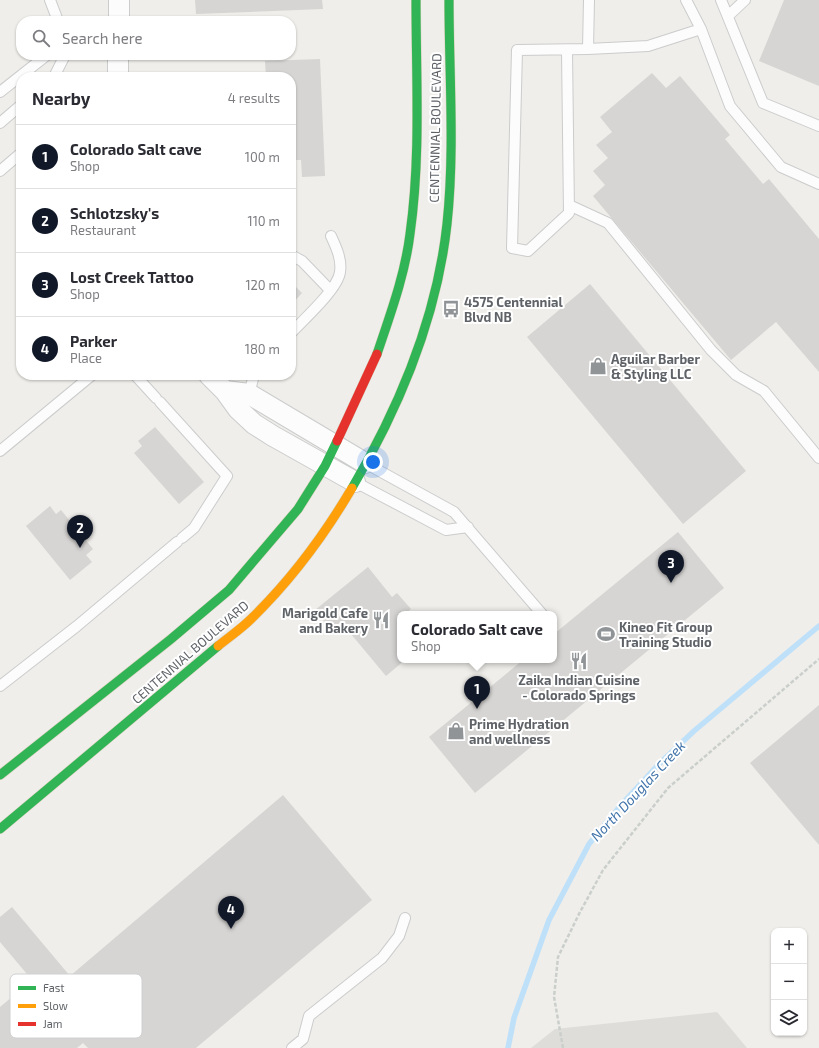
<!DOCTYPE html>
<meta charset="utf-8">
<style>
:root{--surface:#fff;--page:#f2f2f3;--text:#2b2b33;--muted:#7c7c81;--line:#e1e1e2;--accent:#111827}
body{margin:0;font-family:"Exo 2",sans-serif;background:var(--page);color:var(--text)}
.controls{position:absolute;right:12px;bottom:12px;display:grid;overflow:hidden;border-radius:8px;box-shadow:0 1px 3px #0004}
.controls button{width:36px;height:36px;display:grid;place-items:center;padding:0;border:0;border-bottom:1px solid var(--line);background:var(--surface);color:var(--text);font:20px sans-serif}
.you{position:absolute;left:373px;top:462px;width:14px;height:14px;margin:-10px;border:3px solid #fff;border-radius:50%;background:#1a73e8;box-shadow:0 0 0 6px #1a73e833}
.badge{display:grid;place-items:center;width:26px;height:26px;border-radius:50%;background:var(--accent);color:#fff;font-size:13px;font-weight:700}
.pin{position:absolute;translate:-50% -33px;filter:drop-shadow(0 1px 2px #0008)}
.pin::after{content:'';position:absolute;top:21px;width:14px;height:12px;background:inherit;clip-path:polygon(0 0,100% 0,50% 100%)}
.popup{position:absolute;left:397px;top:611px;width:160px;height:52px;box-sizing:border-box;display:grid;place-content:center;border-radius:8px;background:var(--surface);filter:drop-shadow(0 1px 3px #0005);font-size:13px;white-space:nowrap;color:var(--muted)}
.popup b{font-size:15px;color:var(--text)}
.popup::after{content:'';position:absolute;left:50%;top:100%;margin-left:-8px;border:8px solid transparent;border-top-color:var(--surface)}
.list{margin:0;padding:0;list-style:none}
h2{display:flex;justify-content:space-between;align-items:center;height:52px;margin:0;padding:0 16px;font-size:17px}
h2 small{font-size:13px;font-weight:400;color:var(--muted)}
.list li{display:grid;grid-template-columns:26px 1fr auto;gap:12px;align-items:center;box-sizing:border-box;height:64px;padding:0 16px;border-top:1px solid var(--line)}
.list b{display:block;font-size:15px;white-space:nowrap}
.list p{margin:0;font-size:13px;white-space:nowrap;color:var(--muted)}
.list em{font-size:13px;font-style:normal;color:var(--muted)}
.icon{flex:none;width:22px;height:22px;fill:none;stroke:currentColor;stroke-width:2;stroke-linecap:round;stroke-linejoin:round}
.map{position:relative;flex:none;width:819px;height:1048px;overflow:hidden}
.search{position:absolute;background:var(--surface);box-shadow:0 1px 3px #0004;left:16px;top:16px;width:280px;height:44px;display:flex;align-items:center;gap:10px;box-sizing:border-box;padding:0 14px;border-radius:16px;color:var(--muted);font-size:15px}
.panel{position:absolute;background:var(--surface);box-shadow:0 1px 3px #0004;left:16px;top:72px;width:280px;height:308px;border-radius:16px}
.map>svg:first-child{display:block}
.industrial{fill:#dfddda}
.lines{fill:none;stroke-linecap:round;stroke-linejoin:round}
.stream{stroke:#bfe0f9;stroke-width:5.5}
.building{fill:#d6d5d3}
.lane-casing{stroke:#cbcccc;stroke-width:12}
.street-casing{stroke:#cbcccc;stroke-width:22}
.fast-casing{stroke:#d7ceb8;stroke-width:10}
.slow-casing{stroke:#d7ceb8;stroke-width:10}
.jam-casing{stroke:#d7ceb8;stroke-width:10}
.path{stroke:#cacfcc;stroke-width:2.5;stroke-dasharray:4 2;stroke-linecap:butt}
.lane{stroke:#fdfcfc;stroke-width:10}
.street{stroke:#fdfcfc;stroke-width:20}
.fast{stroke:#30b455;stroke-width:9}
.slow{stroke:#ff9f0a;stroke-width:9}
.jam{stroke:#e5322d;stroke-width:9}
.labels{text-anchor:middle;stroke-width:4;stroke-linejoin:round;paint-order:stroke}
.street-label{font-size:13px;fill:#5f6368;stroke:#fff}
.poi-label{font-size:13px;font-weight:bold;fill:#5f6368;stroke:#fff;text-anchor:start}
.water-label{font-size:14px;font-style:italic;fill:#4174aa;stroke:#fff}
.key{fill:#fff;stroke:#cfd0d2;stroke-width:1}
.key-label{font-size:11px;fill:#5f6368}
</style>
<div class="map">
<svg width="819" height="1048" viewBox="0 0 819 1048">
<rect width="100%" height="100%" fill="#efeeea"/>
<!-- industrial -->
<path class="industrial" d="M717,1012L747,1048H531L555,1029Z"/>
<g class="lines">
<!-- stream -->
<path class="stream" d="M508,1048L514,1018L549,920L589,844L622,804L658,765L694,731L819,626"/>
</g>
<!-- building -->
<path class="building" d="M195,0H322L323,9L196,14Z
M784,0H819V86L759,61Z
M320,59L325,176L302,177L301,160H291V77H266L265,61Z
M652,73L666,88L680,76L730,135L725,139L763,184L769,179L819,239V372L776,322L731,360L593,196L605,185L593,171L608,158L596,145L612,132L600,117Z
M291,282L302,293L291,305Z
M590,284L746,471L683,524L527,337Z
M155,427L204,482L179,504L134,453L142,446L138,441Z
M50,506L56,514L61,510L93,549L86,555L92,562L70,580L26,526Z
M678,532L724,588L475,793L429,737L523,660H554V634Z
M368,567L392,597L397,593L411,609L405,614H400V660H405L386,676L341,622L331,630L315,610Z
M819,705V845L750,763Z
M283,795L372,900L196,1048H88L83,1043L77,1048H0V1007L32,980L0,942V917L12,907L70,976Z"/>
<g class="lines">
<!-- lane casing -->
<g class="lane-casing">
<path id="lane" d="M50,0L58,21
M721,0L763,103L819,126
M728,16L745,0
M701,29L730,106L781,167L819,184
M588,49L648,46L701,29L686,0
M567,51L569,213L528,251L512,248L517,50L588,49L589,0
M54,77L65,55
M0,92L47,55
M0,123L21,105
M0,171L21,153
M569,205L608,223L711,350L736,375L764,391L819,458
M291,255L302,261L330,290
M291,333C303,320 338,289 340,272C342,259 336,247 331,236
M135,375L156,398
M249,394L254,375
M160,402L227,476L194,528L182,538
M0,451L92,375
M365,463L454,512L542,614
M355,482L446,530L468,527
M0,686L77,626L177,542
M292,1048L303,1039L309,1016L382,958L399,936L405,918"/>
</g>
<!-- street casing -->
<g class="street-casing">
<path id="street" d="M119,21V0
M118,77V55
M209,375L225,391L238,409L254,424L273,436L355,482
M225,391L249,394L365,463"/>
</g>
<!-- fast casing -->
<g class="fast-casing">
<path id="fast" d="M377,354C390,315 405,275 410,234C421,156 416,78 416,0
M352,488C399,408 437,317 447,224C455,150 449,74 449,0
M0,775L171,639L229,590L298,509L325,466L337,441
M0,829L218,646"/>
</g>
<!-- slow casing -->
<g class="slow-casing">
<path id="slow" d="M218,646C229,637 241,629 251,619C290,581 325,534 352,488"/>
</g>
<!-- jam casing -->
<g class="jam-casing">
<path id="jam" d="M337,441L377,354"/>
</g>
<!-- path -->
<path class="path" d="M563,1048L554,997L558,957L580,912L603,870L668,788L819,659"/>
<!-- lane -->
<use href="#lane" class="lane"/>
<!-- street -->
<use href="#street" class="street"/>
<!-- fast -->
<use href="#fast" class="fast"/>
<!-- slow -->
<use href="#slow" class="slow"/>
<!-- jam -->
<use href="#jam" class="jam"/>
</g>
<!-- icons -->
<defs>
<g id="bus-bare" transform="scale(1.38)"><path d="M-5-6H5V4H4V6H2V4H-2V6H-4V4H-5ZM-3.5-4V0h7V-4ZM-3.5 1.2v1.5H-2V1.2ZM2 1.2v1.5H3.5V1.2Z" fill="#919496" stroke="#fff" stroke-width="2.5" paint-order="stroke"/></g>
<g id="shop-bare" transform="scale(1.38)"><path d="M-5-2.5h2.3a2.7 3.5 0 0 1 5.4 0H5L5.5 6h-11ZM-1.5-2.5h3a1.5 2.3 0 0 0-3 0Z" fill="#919496" stroke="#fff" stroke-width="2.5" paint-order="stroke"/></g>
<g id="restaurant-bare" transform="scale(1.38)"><path d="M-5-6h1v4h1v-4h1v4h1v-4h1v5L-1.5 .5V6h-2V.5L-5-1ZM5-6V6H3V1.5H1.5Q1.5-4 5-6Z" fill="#919496" stroke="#fff" stroke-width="2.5" paint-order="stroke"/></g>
<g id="stadium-bare" transform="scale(1.38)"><path d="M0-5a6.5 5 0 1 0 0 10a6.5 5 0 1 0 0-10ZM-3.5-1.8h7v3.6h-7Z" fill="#919496" stroke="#fff" stroke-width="2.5" paint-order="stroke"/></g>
</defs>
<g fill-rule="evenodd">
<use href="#bus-bare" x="451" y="309"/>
<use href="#shop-bare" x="598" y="366"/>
<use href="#restaurant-bare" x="381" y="620"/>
<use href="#stadium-bare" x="606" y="634"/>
<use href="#restaurant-bare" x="579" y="661"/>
<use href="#shop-bare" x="456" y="731"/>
</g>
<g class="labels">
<!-- street labels -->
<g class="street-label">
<text transform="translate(435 128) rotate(-89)" y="5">CENTENNIAL BOULEVARD</text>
<text transform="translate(190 652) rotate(-41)" y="5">CENTENNIAL BOULEVARD</text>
</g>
<!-- poi labels -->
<g class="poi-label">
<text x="464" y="307">4575 Centennial<tspan x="464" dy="15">Blvd NB</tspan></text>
<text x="611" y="364">Aguilar Barber<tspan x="611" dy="15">&amp; Styling LLC</tspan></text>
<text x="368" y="618" text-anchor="end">Marigold Cafe<tspan x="368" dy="15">and Bakery</tspan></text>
<text x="619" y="632">Kineo Fit Group<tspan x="619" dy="15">Training Studio</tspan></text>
<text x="579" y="685" text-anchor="middle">Zaika Indian Cuisine<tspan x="579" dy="15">- Colorado Springs</tspan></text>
<text x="469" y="729">Prime Hydration<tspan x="469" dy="15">and wellness</tspan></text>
</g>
<!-- water labels -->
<g class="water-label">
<text transform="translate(638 791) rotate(-47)" y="5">North Douglas Creek</text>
</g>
</g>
<!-- legend -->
<rect x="10" y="974" width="132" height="64" rx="6" class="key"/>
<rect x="18" y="986" width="18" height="4" fill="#30b455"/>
<rect x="18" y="1004" width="18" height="4" fill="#ff9f0a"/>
<rect x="18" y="1022" width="18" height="4" fill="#e5322d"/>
<g class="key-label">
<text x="43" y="992">Fast</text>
<text x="43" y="1010">Slow</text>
<text x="43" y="1028">Jam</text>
</g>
</svg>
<div class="controls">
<button>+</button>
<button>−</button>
<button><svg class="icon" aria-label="layers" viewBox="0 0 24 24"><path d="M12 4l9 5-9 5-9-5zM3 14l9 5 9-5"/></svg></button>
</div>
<div class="you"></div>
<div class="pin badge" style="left:477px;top:709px">1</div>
<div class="popup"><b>Colorado Salt cave</b>Shop</div>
<div class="pin badge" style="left:80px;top:548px">2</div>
<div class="pin badge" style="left:671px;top:583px">3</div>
<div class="pin badge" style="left:231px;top:929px">4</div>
<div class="search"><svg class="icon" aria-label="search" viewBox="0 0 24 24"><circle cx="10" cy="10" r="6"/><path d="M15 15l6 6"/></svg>Search here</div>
<section class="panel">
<h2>Nearby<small>4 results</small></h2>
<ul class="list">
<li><span class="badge">1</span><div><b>Colorado Salt cave</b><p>Shop</p></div><em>100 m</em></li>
<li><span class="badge">2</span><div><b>Schlotzsky's</b><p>Restaurant</p></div><em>110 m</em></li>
<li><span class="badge">3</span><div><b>Lost Creek Tattoo</b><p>Shop</p></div><em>120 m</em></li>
<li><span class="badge">4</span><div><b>Parker</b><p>Place</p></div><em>180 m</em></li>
</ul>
</section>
</div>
